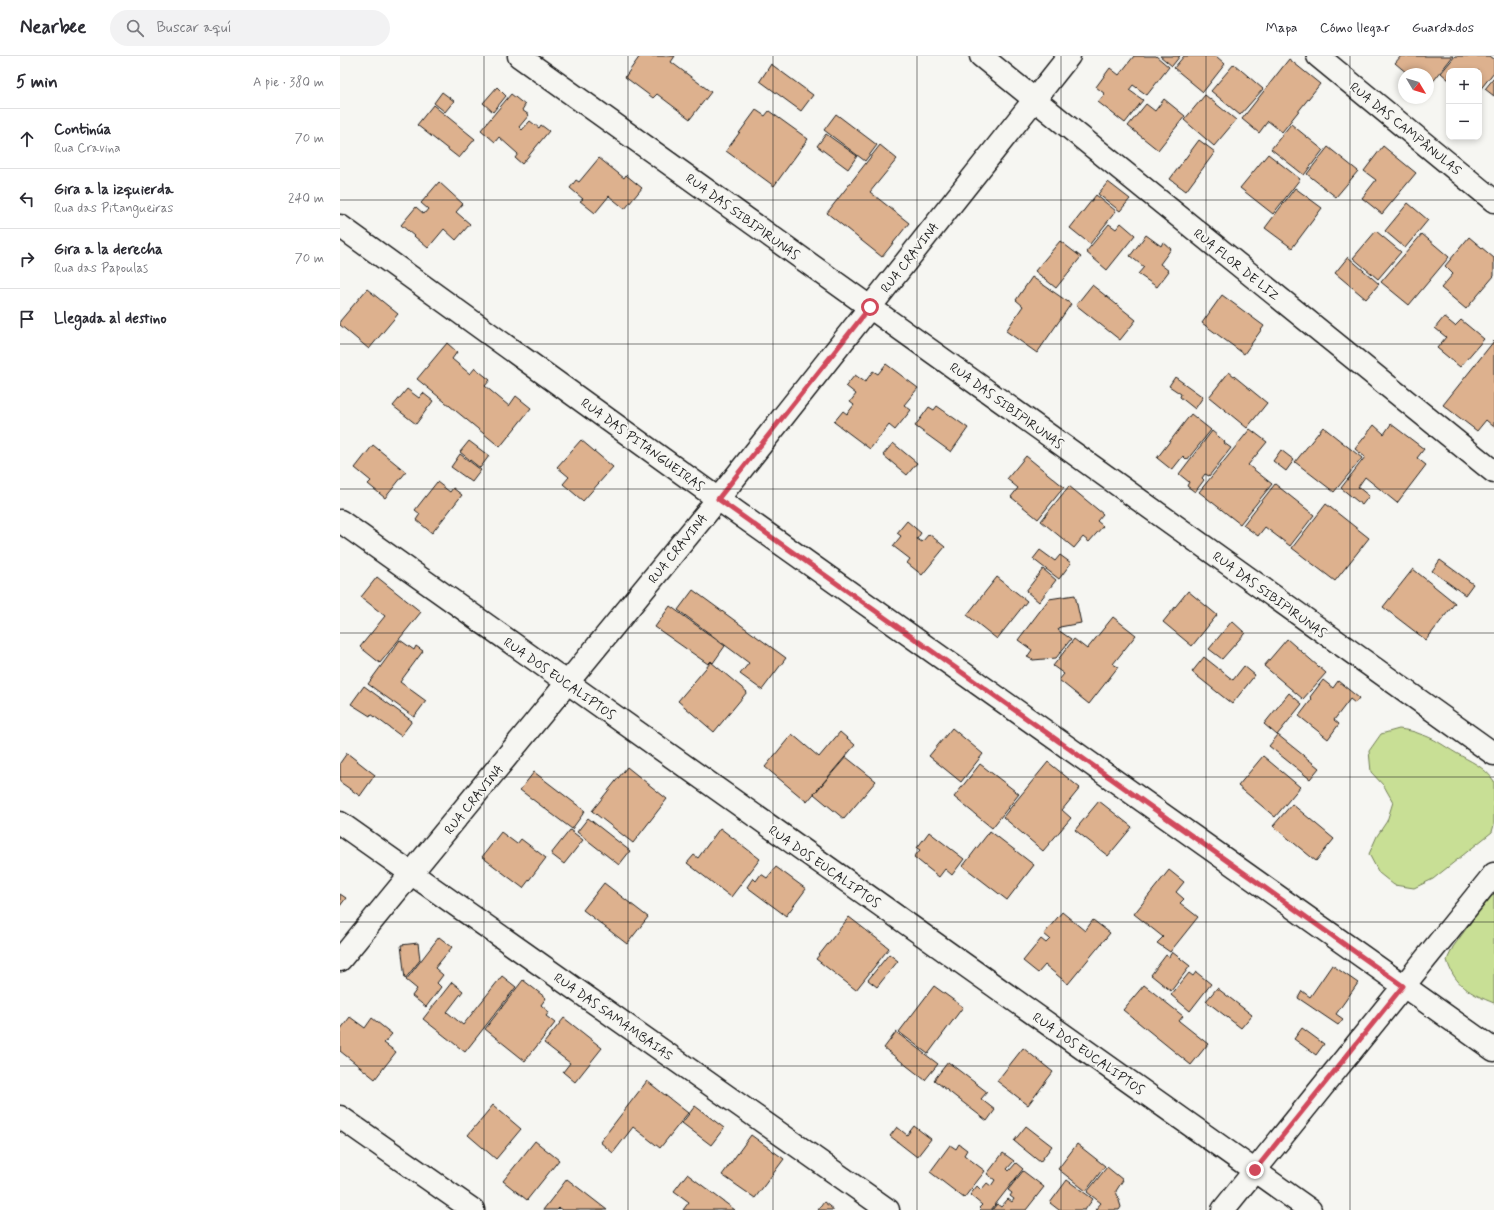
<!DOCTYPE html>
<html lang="es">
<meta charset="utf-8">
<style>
:root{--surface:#fff;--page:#f2f2f3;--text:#2b2b33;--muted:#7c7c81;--line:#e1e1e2}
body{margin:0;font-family:Mynerve,sans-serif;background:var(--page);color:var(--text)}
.controls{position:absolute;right:12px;top:12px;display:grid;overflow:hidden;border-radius:8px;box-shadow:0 2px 6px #0003}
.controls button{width:36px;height:36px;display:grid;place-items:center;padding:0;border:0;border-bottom:1px solid var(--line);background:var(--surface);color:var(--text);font:20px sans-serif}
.compass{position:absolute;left:1058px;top:12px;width:36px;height:36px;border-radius:50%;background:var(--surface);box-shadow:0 2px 6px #0003;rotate:128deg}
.stop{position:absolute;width:12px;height:12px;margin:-9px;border:3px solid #d1495b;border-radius:50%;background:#fff}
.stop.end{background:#d1495b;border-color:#fff;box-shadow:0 1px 4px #0008}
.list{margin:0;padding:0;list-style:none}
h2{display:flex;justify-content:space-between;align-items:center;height:52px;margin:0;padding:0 16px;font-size:17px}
h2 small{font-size:13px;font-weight:400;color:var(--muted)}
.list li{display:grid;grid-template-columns:26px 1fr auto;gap:12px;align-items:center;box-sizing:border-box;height:60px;padding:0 16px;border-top:1px solid var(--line)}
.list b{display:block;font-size:15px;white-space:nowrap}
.list p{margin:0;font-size:13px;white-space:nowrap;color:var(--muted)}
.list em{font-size:13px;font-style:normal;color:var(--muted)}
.icon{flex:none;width:22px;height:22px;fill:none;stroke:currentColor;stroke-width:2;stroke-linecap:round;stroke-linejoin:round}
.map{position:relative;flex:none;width:1154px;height:1154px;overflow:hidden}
header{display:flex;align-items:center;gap:24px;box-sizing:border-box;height:56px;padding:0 20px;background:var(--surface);border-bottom:1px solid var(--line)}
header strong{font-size:19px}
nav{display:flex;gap:22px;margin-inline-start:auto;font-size:14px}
.search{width:280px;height:36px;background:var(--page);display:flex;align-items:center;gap:10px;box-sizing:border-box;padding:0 14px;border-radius:22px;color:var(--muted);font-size:15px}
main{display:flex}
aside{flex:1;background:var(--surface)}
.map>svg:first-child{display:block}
.green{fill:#c8df95;stroke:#727e58}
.building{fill:#ddb18e;stroke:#1c1c1c}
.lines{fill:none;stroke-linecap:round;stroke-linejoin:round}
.minor-casing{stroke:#1c1c1c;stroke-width:25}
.minor{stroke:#f6f6f2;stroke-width:22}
.route{stroke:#d1495b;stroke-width:5}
.grid{fill:none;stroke:#1c1c1c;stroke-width:1;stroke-opacity:0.55}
.labels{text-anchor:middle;stroke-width:4;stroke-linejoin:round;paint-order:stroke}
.street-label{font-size:13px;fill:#1c1c1c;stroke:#f6f6f2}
</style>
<header>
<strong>Nearbee</strong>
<div class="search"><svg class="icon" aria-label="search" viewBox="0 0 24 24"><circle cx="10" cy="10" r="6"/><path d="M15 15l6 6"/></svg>Buscar aquí</div>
<nav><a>Mapa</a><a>Cómo llegar</a><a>Guardados</a></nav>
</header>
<main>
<aside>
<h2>5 min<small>A pie · 380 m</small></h2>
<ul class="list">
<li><svg class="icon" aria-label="ahead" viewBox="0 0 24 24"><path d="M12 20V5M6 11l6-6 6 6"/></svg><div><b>Continúa</b><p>Rua Cravina</p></div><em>70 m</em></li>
<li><svg class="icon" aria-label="left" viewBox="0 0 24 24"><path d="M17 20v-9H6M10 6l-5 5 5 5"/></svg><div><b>Gira a la izquierda</b><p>Rua das Pitangueiras</p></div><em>240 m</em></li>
<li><svg class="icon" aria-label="right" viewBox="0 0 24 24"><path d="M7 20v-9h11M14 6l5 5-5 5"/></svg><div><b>Gira a la derecha</b><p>Rua das Papoulas</p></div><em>70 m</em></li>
<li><svg class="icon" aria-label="arrive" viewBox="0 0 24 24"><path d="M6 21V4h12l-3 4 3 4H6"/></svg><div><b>Llegada al destino</b></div></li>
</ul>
</aside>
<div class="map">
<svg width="1154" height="1154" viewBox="0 0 1154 1154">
<rect width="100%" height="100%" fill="#f6f6f2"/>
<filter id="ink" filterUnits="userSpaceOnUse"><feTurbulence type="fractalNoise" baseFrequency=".025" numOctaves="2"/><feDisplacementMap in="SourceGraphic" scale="8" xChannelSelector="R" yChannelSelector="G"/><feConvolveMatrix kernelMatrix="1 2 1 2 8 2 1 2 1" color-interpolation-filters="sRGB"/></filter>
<g filter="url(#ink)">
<!-- green -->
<path class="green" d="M1059,673C1066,674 1074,675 1080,678C1094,682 1104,690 1116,697C1130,705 1145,711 1154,725V769L1152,776L1093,823L1074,832L1054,829L1039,817L1029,798L1037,780L1047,765L1053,746L1044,730L1031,716L1029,695L1041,678Z
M1154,834V947C1131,938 1114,929 1107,904L1113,891Z"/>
<!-- building -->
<path class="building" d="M300,0H335L331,6L371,36L350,63L317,38L313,42L285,21Z
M794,0H816L829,11L807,39L793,29L789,34L803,44L785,67L758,46L765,38L756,31L770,12L779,19Z
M820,0H840L832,10Z
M844,0H876L885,8L863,36L834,12Z
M1061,0H1113L1088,32V18H1068L1055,7Z
M1115,0H1150L1154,3V16L1139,35V15H1109V24L1101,17Z
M949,3L980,28L942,76L928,65L919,77L902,63Z
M431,8L473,39L461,55L420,25Z
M894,8L923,33L900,59L871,35Z
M1154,22V40L1145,33Z
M157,31L166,40L153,56L143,47Z
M102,36L114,45L105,56L94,47Z
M171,38L185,49L182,54L189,59L179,71L182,74L190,65L199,72L201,69L209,75L182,108L175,102L178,98L159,81L155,86L141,74Z
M865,39L896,64L874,90L844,64Z
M824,43L845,60L818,94L788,70L806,48L815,55Z
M93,49L135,83L119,102L77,69Z
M416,54L425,60L429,55L468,83L434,130L386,95Z
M496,58L537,89L525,105L484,74Z
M951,68L983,94L964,119L931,93Z
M486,78L517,100L508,113L477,90Z
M859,84L875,96L846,135L830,123Z
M540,89L557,103L530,136L569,167L542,201L487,157Z
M1043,90L1076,117L1042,158L1022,142L1036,124L1024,115Z
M988,91L1018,115L996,141L967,118Z
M928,98L960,123L933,158L900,132Z
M259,102L284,122L286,119L302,132L285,153L269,140L255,157L240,145L243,143L230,132L236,124L239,126Z
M99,126L123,148L116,156L130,168L116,184L104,173L88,192L61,169L76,151L84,158L88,153L81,147Z
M768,126L790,143L780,155L758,138Z
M955,132L982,152L952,192L925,172Z
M756,139L776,155L750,188L730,172Z
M1068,147L1088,164L1065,192L1045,175Z
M781,167L795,179L767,214L746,196L769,168L776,173Z
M1036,175L1061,196L1038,223L1013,202Z
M1082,178L1109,201L1069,249L1041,226Z
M806,179L821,190L823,186L831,193L820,208L829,215L817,231L798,218L804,211L790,200Z
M1129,181L1154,202V220L1126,253L1101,232L1113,218L1105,210Z
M720,185L741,201L716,232L695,215Z
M1008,201L1039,228L1026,243L995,217Z
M692,221L731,248L697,297L666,275L683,250L676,244Z
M752,229L796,264L780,284L736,249Z
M27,233L58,258L29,293L0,269V265Z
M882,239L924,270L904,298L862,267Z
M1104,261L1115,270L1121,264L1144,283L1120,311L1097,292L1106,281L1095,272Z
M1154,285V371L1146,364L1137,375L1103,349Z
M107,287L117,296L112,303L130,318L135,312L150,324L145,330L169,350L176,340L191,352L160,391L77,323Z
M546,308L578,332L564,349L571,354L555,374L549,369L530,393L494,366L503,355L507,358L514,349L510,346L516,338L506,330L515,319L525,326L533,315L538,318Z
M889,316L927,347L907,372L869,341Z
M835,321L863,341L855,353L840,341L841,338L829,330Z
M67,333L79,342L83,337L93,345L76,368L53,350Z
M597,350L628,372L611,396L575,370L589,351L594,354Z
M851,358L871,374L847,404L843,400L832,414L817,402Z
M1051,368L1084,393L1077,402L1086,409L1057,447L1025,421L1018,431L1029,440L1022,449L1001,432L1025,401L1015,393L1034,369L1044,378Z
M983,371L1022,402L994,436L955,406Z
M910,373L927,386L908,409L932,428L900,468L859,436Z
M872,375L885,386L884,387L891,392L869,420L865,418L862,422L864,424L855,436L847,430L849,426L839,418Z
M241,384L273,411L243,445L223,428L229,421L217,411Z
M129,385L149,400L140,412L120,396Z
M553,387L577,407L567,419L543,399Z
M33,389L66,416L45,442L28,428L31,425L15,412Z
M941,394L954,404L946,415L933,405Z
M120,398L141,414L132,426L111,411Z
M686,400L724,431L698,463L671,441L678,432L667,423Z
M97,426L110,436L113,432L122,439L92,477L76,464L80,458L75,454Z
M935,428L974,459L950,490L925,471L918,480L903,469Z
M729,430L763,458L757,465L763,470L749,486L743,481L734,492L701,465Z
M986,448L1029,482L995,525L952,492Z
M567,465L581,477L577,483L582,486L589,478L605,491L582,519L567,507L570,503L553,490L561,480L557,477Z
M700,494L715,505L720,499L731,507L719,523L693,503Z
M1100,504L1133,528L1125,539L1092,515Z
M703,513L716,524L699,546L686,535Z
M1073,513L1115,547L1086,584L1043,551Z
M37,521L81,556L40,607L20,591L45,560L21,541Z
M657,521L687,545L657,583L627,559Z
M353,534L446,602L422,634L400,618L409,607L338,554Z
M848,535L877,559L852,590L823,566Z
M735,539L741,567L720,571L718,574L731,583L716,602L693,604L687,601L692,594L678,584L709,543Z
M330,550L385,590L373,607L371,605L368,608L315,571Z
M773,561L796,579L773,608L778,611L749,648L719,624L724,618L713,610L734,583L747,593Z
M892,565L905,577L882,603L869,593Z
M947,583L986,617L963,643L924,610Z
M60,584L74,594L76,590L83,595L60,626L86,645L74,661L28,628Z
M864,601L893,624L904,610L915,619L892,648L852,616Z
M371,606L407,636L374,676L338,645Z
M983,624L993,632L998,625L1019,642L1015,647L1010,643L994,664L999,668L988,683L959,660L972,643L970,641Z
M24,630L72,665L61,680L31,658L30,660L11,648Z
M949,637L962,648L937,679L924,668Z
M612,672L643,698L621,726L589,700Z
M500,676L515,689L467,746L425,711L452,678L479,701Z
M938,679L979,712L970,723L929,690Z
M7,697L35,719L20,740L0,726V707Z
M923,700L960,731L935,761L898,730Z
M506,701L536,725L504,763L474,738Z
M708,706L740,732L722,754L731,762L703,795L663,761Z
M640,708L679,738L652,772L614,741Z
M287,711L327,743L293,787L252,755Z
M194,716L245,755L232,773L180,734Z
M759,745L792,771L768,800L735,774Z
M952,748L994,783L976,805L933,770Z
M248,762L290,795L279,809L237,776Z
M380,772L420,803L391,841L347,807L354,799L358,802Z
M230,774L243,784L224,808L211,798Z
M650,775L694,809L667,844L623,810Z
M161,776L177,788L181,783L206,802L183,832L142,801Z
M589,776L624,803L612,819L605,813L599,821L574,801L580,794L577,792Z
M436,811L466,833L446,860L407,831L413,822L416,825L421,818L427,822Z
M829,814L844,826L836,836L844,843L840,847L858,861L830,896L817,887L823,881L794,858Z
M264,827L308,861L287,888L243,854Z
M0,838L6,842L0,850Z
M722,856L745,875L753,864L770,877L728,928L705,909L698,917L683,905L701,883L706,887L710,883L704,878Z
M509,861L549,892L516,934L476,903Z
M99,881L112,891L95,912L103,919L97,927L101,931L86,951L72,940L77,933L66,924Z
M78,887L80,904L65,923L61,889Z
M832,896L850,910L831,935L811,919L826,899L829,901Z
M549,898L558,905L537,931L528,924Z
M992,909L1018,927L996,958L1003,963L998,969L958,942L962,935L970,941Z
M856,916L871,928L850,955L831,939L849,917L853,920Z
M162,920L176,931L125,996L83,963L112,926L123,935L107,956L123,969Z
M183,924L206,942L201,949L209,956L206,960L215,967L185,1005L145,973Z
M804,929L843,960L839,965L868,988L851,1009L783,954Z
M594,930L623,951L588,998L559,976Z
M877,932L912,959L901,972L866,945Z
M10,961L25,972L32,962L52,978L44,987L56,996L35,1023L0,995V974Z
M224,962L262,992L235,1026L223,1016L230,1007L204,987Z
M962,972L984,988L976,999L954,983Z
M556,976L598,1008L585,1024L544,992Z
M683,992L713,1016L688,1049L657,1025Z
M608,1006L647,1036L641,1043L655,1054L647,1065L594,1024Z
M307,1025L348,1057L320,1092L293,1071L273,1097L260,1086Z
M153,1049L181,1073L156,1103L128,1079Z
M355,1050L384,1072L371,1089L342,1067Z
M574,1070L591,1083L577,1101L550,1080L557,1071L567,1079Z
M686,1070L712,1090L700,1106L674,1085Z
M411,1079L444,1103L415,1142L382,1119Z
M195,1085L219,1104L187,1144L163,1125Z
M619,1088L627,1094L624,1099L645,1115L624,1142L590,1116L610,1089L616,1093Z
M737,1088L765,1110L746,1135L718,1113Z
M663,1097L674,1105L667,1113L669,1115L676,1107L683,1113L651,1154H641L639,1152L642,1149L630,1139L637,1130L641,1134L647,1127L651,1130L655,1124L647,1118Z
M767,1111L783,1124L776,1135L781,1151L779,1154H755L761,1147L747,1136Z
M683,1115L704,1131L686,1154H652L657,1148L661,1151L668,1143L672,1146L674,1143L670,1140L672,1137L668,1134Z
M347,1118L395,1154H343L349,1146L334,1135Z
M227,1123L267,1154H222L219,1152L217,1154H203Z
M727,1124L753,1143L745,1154H719L710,1147Z
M484,1146L494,1154H478Z"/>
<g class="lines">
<!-- minor casing -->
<g class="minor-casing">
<path id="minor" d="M179,0L1154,698
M641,0L1154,416
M978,0L1154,145
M0,170L378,443L1154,994
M0,465L970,1154
M0,767L548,1154
M0,904L378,443L729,0
M0,1061L133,1154
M883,1154L1154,818"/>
</g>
<!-- minor -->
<use href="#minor" class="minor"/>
</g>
</g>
<g class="lines" filter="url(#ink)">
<!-- route -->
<path class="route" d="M530,251L378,443L1063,930L915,1114"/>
</g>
<!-- grid -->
<path class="grid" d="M144,0V1154M288,0V1154M433,0V1154M577,0V1154M721,0V1154M866,0V1154M1010,0V1154M0,144H1154M0,288H1154M0,433H1154M0,577H1154M0,721H1154M0,866H1154M0,1010H1154"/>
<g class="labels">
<!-- street labels -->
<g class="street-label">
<text transform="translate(1066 72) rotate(39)" y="5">RUA DAS CAMPÂNULAS</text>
<text transform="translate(403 160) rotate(36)" y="5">RUA DAS SIBIPIRUNAS</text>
<text transform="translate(569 201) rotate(-52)" y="5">RUA CRAVINA</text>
<text transform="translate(897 208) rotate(39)" y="5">RUA FLOR DE LIZ</text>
<text transform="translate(667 349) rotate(36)" y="5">RUA DAS SIBIPIRUNAS</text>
<text transform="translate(303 388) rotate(36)" y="5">RUA DAS PITANGUEIRAS</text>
<text transform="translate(337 492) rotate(-51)" y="5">RUA CRAVINA</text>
<text transform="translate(930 538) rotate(36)" y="5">RUA DAS SIBIPIRUNAS</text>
<text transform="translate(220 622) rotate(35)" y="5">RUA DOS EUCALIPTOS</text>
<text transform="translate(133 743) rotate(-51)" y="5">RUA CRAVINA</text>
<text transform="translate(485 810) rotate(35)" y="5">RUA DOS EUCALIPTOS</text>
<text transform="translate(274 960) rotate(35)" y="5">RUA DAS SAMAMBAIAS</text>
<text transform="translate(749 997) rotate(35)" y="5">RUA DOS EUCALIPTOS</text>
</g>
</g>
</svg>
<div class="controls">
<button>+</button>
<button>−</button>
</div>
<svg class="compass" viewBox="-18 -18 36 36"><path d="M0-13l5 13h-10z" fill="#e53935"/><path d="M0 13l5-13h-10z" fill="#7c7c81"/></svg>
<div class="stop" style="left:530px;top:251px"></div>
<div class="stop end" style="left:915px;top:1114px"></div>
</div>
</main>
